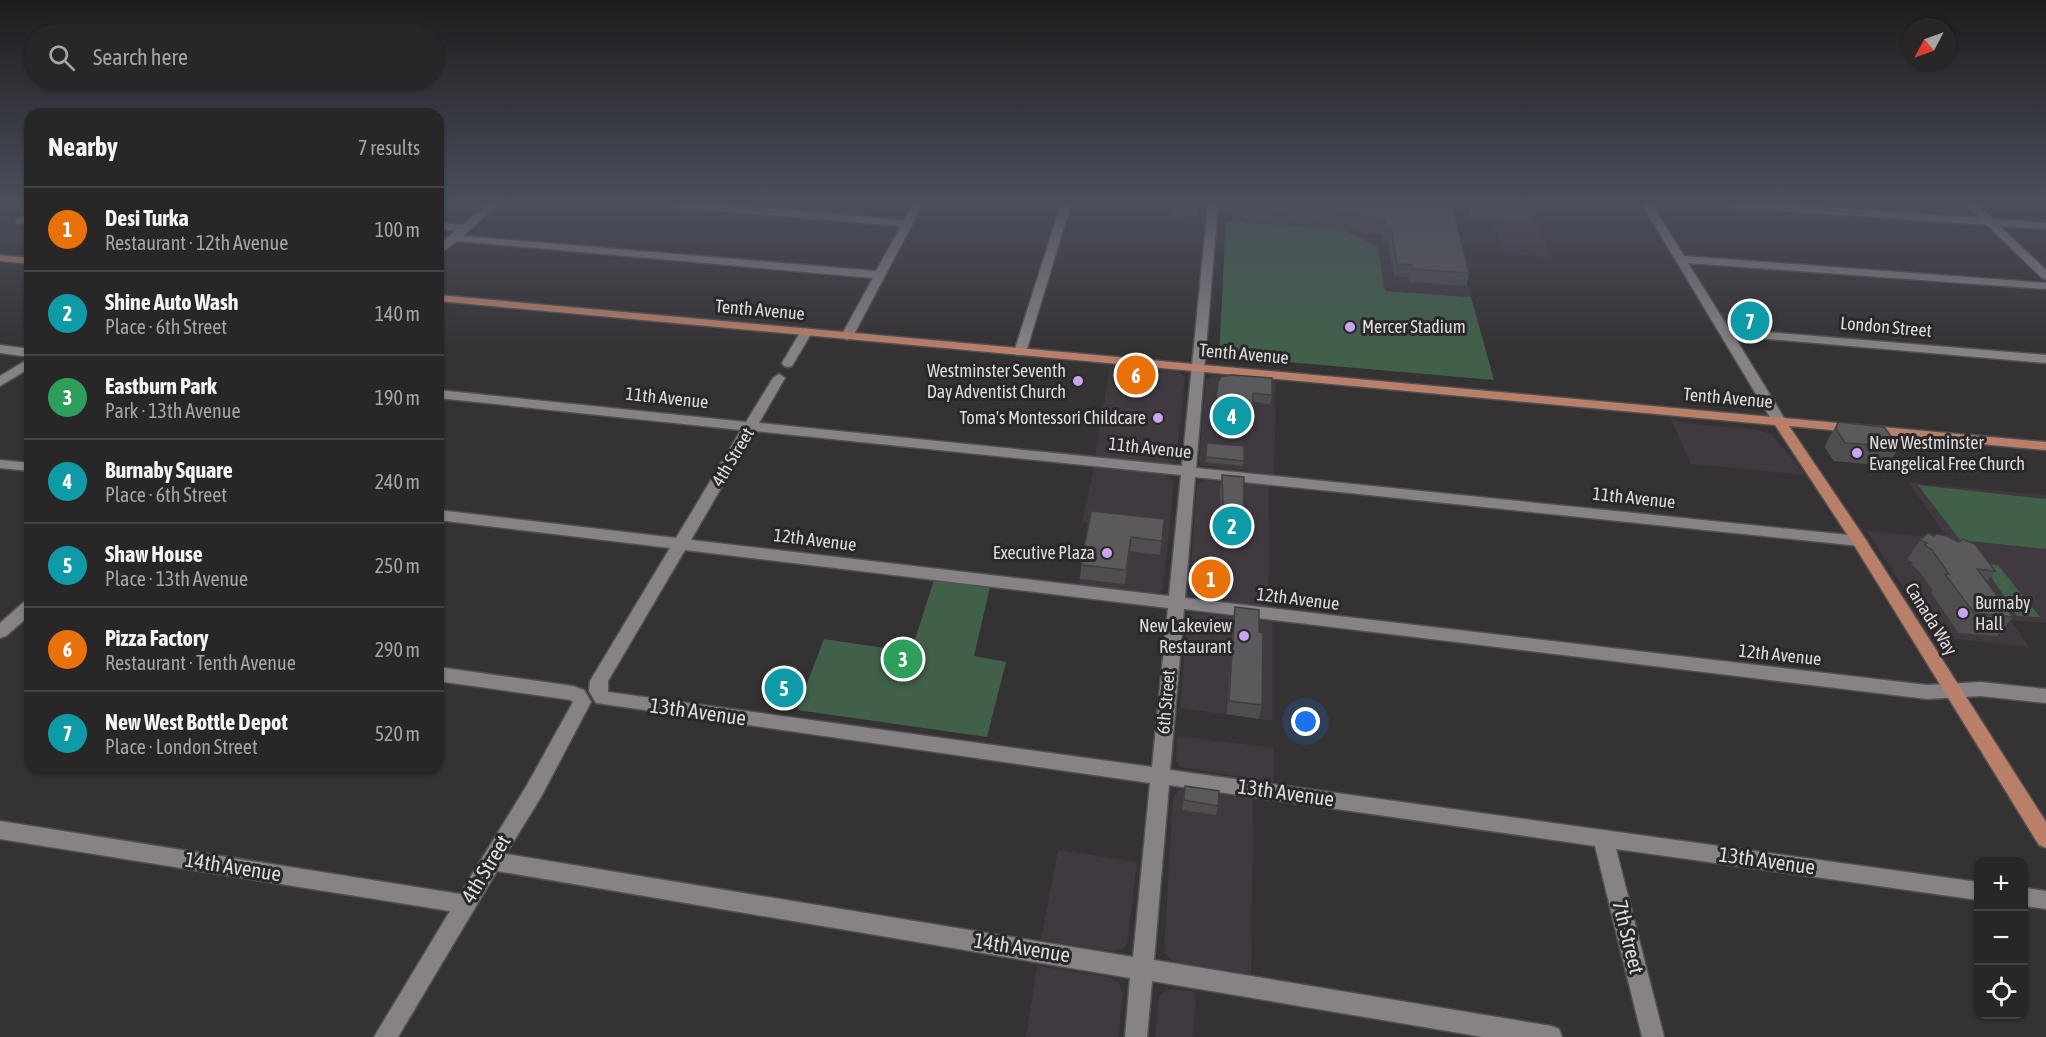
<!DOCTYPE html>
<meta charset="utf-8">
<style>
:root{--surface:#282627;--page:#302e2f;--text:#f1f3f6;--muted:#a5a5a7;--line:#444344;--accent:#db2777}
body{margin:0;font-family:"Asap Condensed",sans-serif;background:var(--page);color:var(--text)}
.controls{position:absolute;right:18px;bottom:18px;display:grid;overflow:hidden;border-radius:12px;box-shadow:0 2px 4px #0004}
.controls button{width:54px;height:54px;display:grid;place-items:center;padding:0;border:0;border-bottom:2px solid var(--line);background:var(--surface);color:var(--text);font:30px sans-serif}
.compass{position:absolute;left:1902px;top:18px;width:54px;height:54px;border-radius:50%;background:var(--surface);box-shadow:0 2px 4px #0004;rotate:229deg}
.you{position:absolute;left:1306px;top:722px;width:21px;height:21px;margin:-15px;border:4px solid #fff;border-radius:50%;background:#1a73e8;box-shadow:0 0 0 9px #1a73e833}
.badge{display:grid;place-items:center;width:39px;height:39px;border-radius:50%;background:var(--accent);color:#fff;font-size:20px;font-weight:700}
.pin{position:absolute;translate:-50% -50%;border:3px solid #fff;box-shadow:0 2px 6px #0006}
.list{margin:0;padding:0;list-style:none}
h2{display:flex;justify-content:space-between;align-items:center;height:78px;margin:0;padding:0 24px;font-size:26px}
h2 small{font-size:20px;font-weight:400;color:var(--muted)}
.list li{display:grid;grid-template-columns:39px 1fr auto;gap:18px;align-items:center;box-sizing:border-box;height:84px;padding:0 24px;border-top:2px solid var(--line)}
.list b{display:block;font-size:22px;white-space:nowrap}
.list p{margin:0;font-size:20px;white-space:nowrap;color:var(--muted)}
.list em{font-size:20px;font-style:normal;color:var(--muted)}
.icon{flex:none;width:33px;height:33px;fill:none;stroke:currentColor;stroke-width:2;stroke-linecap:round;stroke-linejoin:round}
.map{position:relative;flex:none;width:2046px;height:1037px;overflow:hidden}
.search{position:absolute;background:var(--surface);box-shadow:0 2px 4px #0004;left:24px;top:24px;width:420px;height:66px;display:flex;align-items:center;gap:15px;box-sizing:border-box;padding:0 21px;border-radius:33px;color:var(--muted);font-size:22px}
.panel{position:absolute;background:var(--surface);box-shadow:0 2px 4px #0004;left:24px;top:108px;width:420px;height:666px;border-radius:18px}
.map>svg:first-child{display:block}
.built{fill:#413940}
.green{fill:#41604a}
.lines{fill:none;stroke-linecap:round;stroke-linejoin:round}
.minor-casing{stroke:#525052;stroke-width:3}
.major-casing{stroke:#525052;stroke-width:3}
.minor{fill:#868285;fill-rule:evenodd}
.major{fill:#b97f69;fill-rule:evenodd}
.wall{fill:#4e4d4f}
.shaded-wall{fill:#403e40}
.building{fill:#5b595c;stroke:#403e40;stroke-width:1.5}
.poi-dot{fill:#c8a5ee;stroke:#2b282a;stroke-width:2}
.labels{text-anchor:middle;stroke-width:6;stroke-linejoin:round;paint-order:stroke}
.street-label{font-size:18px;fill:#dedcdd;stroke:#2b282a}
.poi-label{font-size:18px;fill:#dedcdd;stroke:#2b282a;text-anchor:end}
.near-street-label{font-size:21px;fill:#dedcdd;stroke:#2b282a}
</style>
<div class="map">
<svg width="2046" height="1037" viewBox="0 0 2046 1037">
<rect width="100%" height="100%" fill="#353234"/>
<!-- built -->
<path class="built" d="M1226,204H1445L1471,297L1385,291L1378,247L1344,230L1226,221Z
M1468,206L1532,210L1551,257L1504,253L1493,224L1473,222Z
M1716,311L1759,315L1771,331L1726,328Z
M1110,366L1179,372L1185,377L1176,460L1174,462L1166,464L1095,457Z
M1213,375L1276,381L1274,475L1201,465L1199,462L1206,379Z
M1670,417L1682,423L1755,429L1771,434L1806,475L1691,464Z
M1094,467L1165,475L1174,481L1163,588L1159,592L1153,594L1079,585L1088,523L1082,521Z
M1206,480L1269,486L1268,609L1201,600L1189,592L1197,484Z
M1909,483L2046,495V623L2010,620L2029,647L1935,637L1867,531L1948,539Z
M1192,613L1273,621V721L1180,708L1187,618Z
M1178,736L1274,748V782L1181,767L1176,760Z
M1187,789L1253,799L1251,974L1173,961L1164,952L1173,797L1179,790Z
M1058,850L1137,862L1127,944L1123,949L1112,951L1041,940Z
M1037,966L1109,977L1118,982L1123,993L1118,1037H1026Z
M1170,989L1196,992L1193,1037H1155L1158,1001L1161,994Z"/>
<!-- green -->
<path class="green" d="M1226,221L1344,230L1378,247L1385,291L1471,297L1494,380L1219,356Z
M1918,485L2046,499V549L1960,540Z
M1982,563L1998,565L2040,617L2017,616Z
M934,580L990,587L974,656L1006,662L987,737L797,710L824,639L911,652Z"/>
<g class="lines">
<!-- minor casing -->
<g class="minor-casing">
<path id="minor" d="M487,204H498L463,236L876,271L901,226L672,207L667,204H714L904,220L913,204H923L853,336L847,340L841,336L873,278L457,241L438,255V246L456,230L438,229V223L463,225Z
M1061,204H1071L1026,352L1024,355H1016L1014,352Z
M1208,204H1218L1196,468L1859,536L1867,541L1859,546L1195,477L1185,598L1927,685L1981,682L2046,689V703L1981,696L1927,699L1184,609L1170,770L1978,882V900L1616,849L1664,1037H1642L1595,846L1169,785L1154,960L1551,1026L1559,1029L1562,1037H1483L1152,981L1147,1037H1125L1130,978L497,871L398,1037H374L450,911L0,839V821L460,894L527,785L573,702L571,700L438,681V667L573,686L584,690L591,702L541,797L506,854L1133,957L1150,783L596,703L589,691L590,681L670,548L438,520V510L676,538L741,430L438,398V390L746,422L773,378L779,374L785,378L759,423L1182,466ZM754,431L1181,475L1169,596L691,540ZM685,550L1168,608L1152,767L608,692V681Z
M1642,204H1652L1684,256L2046,283V289L1688,263L1729,329L2046,355V363L1734,336L1786,421L1784,424H1774Z
M1723,204H1777L1980,218L1966,204H1977L1993,219L2046,223V229L2000,226L2046,270V279L2042,278L1987,225L1728,207Z
M30,213V220L20,224L15,221Z
M806,328L812,332L792,366L788,367L784,366L782,363L802,329Z
M0,345L30,349V357L0,353Z
M30,358V368L0,386V376Z
M0,460L30,463V471L0,468Z
M30,600V615L6,636L0,638V623L24,602Z
M2024,888L2046,891V909L2024,906Z"/>
</g>
<!-- major casing -->
<g class="major-casing">
<path id="major" d="M0,255L30,258V264L0,261Z
M438,295L2046,442V450L1789,426L1864,537L2046,822V848L2039,845L1854,545L1775,425L438,301Z"/>
</g>
<!-- minor -->
<use href="#minor" class="minor"/>
<!-- major -->
<use href="#major" class="major"/>
</g>
<!-- wall -->
<path class="wall" d="M1170,204H1199L1198,218L1169,216Z
M1233,204H1452L1469,273L1466,286L1409,282V277L1394,276L1388,241H1383L1382,234L1356,232L1355,226L1289,221L1288,227L1268,225V220L1243,218V215H1234Z
M1468,204H1536L1537,206L1532,221L1472,218Z
M1218,382L1272,395L1270,404L1253,402L1250,431L1213,427Z
M1838,422L1899,447L1888,466L1834,461L1825,448L1827,441Z
M1207,443L1244,461L1243,466L1206,462Z
M1222,475L1243,527L1240,541L1222,539L1220,489Z
M1164,519L1160,555L1129,551L1125,584L1080,579L1081,565Z
M1920,540L1995,571L1987,582L2013,617L1997,636L1959,633L1931,593L1933,590L1918,570L1911,564L1913,562L1907,559Z
M1198,564L1226,585L1224,595L1196,591Z
M1235,607L1259,632L1262,705L1259,719L1227,714L1233,620Z
M798,677L789,698L771,695L768,686Z
M1185,786L1218,806L1216,815L1182,810Z"/>
<!-- shaded-wall -->
<path class="shaded-wall" d="M796,667L798,677L789,698L787,688Z"/>
<!-- building -->
<path class="building" d="M1244,204H1452L1469,273L1413,269L1412,265L1397,264L1391,229L1386,228L1385,221L1359,219L1358,214L1290,209V214L1270,213V207L1244,206Z
M1489,204H1536L1537,206Z
M1232,375L1272,378V395L1253,393L1252,422L1214,418L1218,382L1221,377Z
M1838,422L1884,427L1899,447L1845,443L1836,429Z
M1207,443L1244,446V461L1206,457Z
M1222,475L1244,477L1243,527L1224,525Z
M1091,511L1164,519L1162,541L1131,537L1126,570L1081,565Z
M1928,533L1934,536L1936,534L1947,536L1959,542L1963,539L1975,544L1995,571L1977,569L2013,617L1974,613L1945,574H1949L1932,550L1925,545L1927,543L1920,540Z
M1198,564L1227,567L1226,585L1197,581Z
M1235,607L1259,610V632L1263,633L1262,705L1229,701Z
M786,665L796,667L787,688L768,686L776,670L784,671Z
M1185,786L1219,791L1218,806L1184,800Z"/>
<!-- sky -->
<linearGradient id="sky" x2="0" y2="1"><stop stop-color="#1d1c1d"/><stop offset="0.58" stop-color="#4b4f5c"/><stop offset="1" stop-color="#4b4f5c" stop-opacity="0"/></linearGradient>
<rect width="2046" height="349" fill="url(#sky)"/>
<!-- markers -->
<g class="poi-dot">
<circle cx="1350" cy="327" r="6"/>
<circle cx="1078" cy="381" r="6"/>
<circle cx="1158" cy="418" r="6"/>
<circle cx="1857" cy="453" r="6"/>
<circle cx="1107" cy="553" r="6"/>
<circle cx="1963" cy="613" r="6"/>
<circle cx="1244" cy="636" r="6"/>
</g>
<g class="labels">
<!-- street labels -->
<g class="street-label">
<text transform="translate(760 310) rotate(5)" y="6">Tenth Avenue</text>
<text transform="translate(1886 327) rotate(5)" y="6">London Street</text>
<text transform="translate(1244 354) rotate(5)" y="6">Tenth Avenue</text>
<text transform="translate(667 398) rotate(6)" y="6">11th Avenue</text>
<text transform="translate(1728 398) rotate(5)" y="6">Tenth Avenue</text>
<text transform="translate(1150 448) rotate(6)" y="6">11th Avenue</text>
<text transform="translate(733 457) rotate(-59)" y="6">4th Street</text>
<text transform="translate(1634 498) rotate(6)" y="6">11th Avenue</text>
<text transform="translate(815 540) rotate(7)" y="6">12th Avenue</text>
<text transform="translate(1298 599) rotate(7)" y="6">12th Avenue</text>
<text transform="translate(1931 619) rotate(58)" y="6">Canada Way</text>
<text transform="translate(1780 655) rotate(6)" y="6">12th Avenue</text>
<text transform="translate(1166 702) rotate(-85)" y="6">6th Street</text>
</g>
<!-- poi labels -->
<g class="poi-label">
<text x="1362" y="333" text-anchor="start">Mercer Stadium</text>
<text x="1066" y="377">Westminster Seventh<tspan x="1066" dy="21">Day Adventist Church</tspan></text>
<text x="1146" y="424">Toma's Montessori Childcare</text>
<text x="1869" y="449" text-anchor="start">New Westminster<tspan x="1869" dy="21">Evangelical Free Church</tspan></text>
<text x="1095" y="559">Executive Plaza</text>
<text x="1975" y="609" text-anchor="start">Burnaby<tspan x="1975" dy="21">Hall</tspan></text>
<text x="1232" y="632">New Lakeview<tspan x="1232" dy="21">Restaurant</tspan></text>
</g>
<!-- near-street labels -->
<g class="near-street-label">
<text transform="translate(698 712) rotate(8)" y="7">13th Avenue</text>
<text transform="translate(1286 793) rotate(8)" y="7">13th Avenue</text>
<text transform="translate(1767 861) rotate(8)" y="7">13th Avenue</text>
<text transform="translate(233 867) rotate(9)" y="7">14th Avenue</text>
<text transform="translate(486 869) rotate(-59)" y="7">4th Street</text>
<text transform="translate(1628 937) rotate(76)" y="7">7th Street</text>
<text transform="translate(1022 948) rotate(9)" y="7">14th Avenue</text>
</g>
</g>
</svg>
<div class="controls">
<button>+</button>
<button>−</button>
<button><svg class="icon" aria-label="locate" viewBox="0 0 24 24"><circle cx="12" cy="12" r="6"/><path d="M12 2v4M12 18v4M2 12h4M18 12h4"/></svg></button>
</div>
<svg class="compass" viewBox="-18 -18 36 36"><path d="M0-13l5 13h-10z" fill="#e53935"/><path d="M0 13l5-13h-10z" fill="#a5a5a7"/></svg>
<div class="you"></div>
<div class="pin badge" style="left:1211px;top:579px;background:#e8710a">1</div>
<div class="pin badge" style="left:1232px;top:526px;background:#0f9aa8">2</div>
<div class="pin badge" style="left:903px;top:659px;background:#2e9e5b">3</div>
<div class="pin badge" style="left:1232px;top:416px;background:#0f9aa8">4</div>
<div class="pin badge" style="left:784px;top:688px;background:#0f9aa8">5</div>
<div class="pin badge" style="left:1136px;top:375px;background:#e8710a">6</div>
<div class="pin badge" style="left:1750px;top:321px;background:#0f9aa8">7</div>
<div class="search"><svg class="icon" aria-label="search" viewBox="0 0 24 24"><circle cx="10" cy="10" r="6"/><path d="M15 15l6 6"/></svg>Search here</div>
<section class="panel">
<h2>Nearby<small>7 results</small></h2>
<ul class="list">
<li><span class="badge" style="background:#e8710a">1</span><div><b>Desi Turka</b><p>Restaurant · 12th Avenue</p></div><em>100 m</em></li>
<li><span class="badge" style="background:#0f9aa8">2</span><div><b>Shine Auto Wash</b><p>Place · 6th Street</p></div><em>140 m</em></li>
<li><span class="badge" style="background:#2e9e5b">3</span><div><b>Eastburn Park</b><p>Park · 13th Avenue</p></div><em>190 m</em></li>
<li><span class="badge" style="background:#0f9aa8">4</span><div><b>Burnaby Square</b><p>Place · 6th Street</p></div><em>240 m</em></li>
<li><span class="badge" style="background:#0f9aa8">5</span><div><b>Shaw House</b><p>Place · 13th Avenue</p></div><em>250 m</em></li>
<li><span class="badge" style="background:#e8710a">6</span><div><b>Pizza Factory</b><p>Restaurant · Tenth Avenue</p></div><em>290 m</em></li>
<li><span class="badge" style="background:#0f9aa8">7</span><div><b>New West Bottle Depot</b><p>Place · London Street</p></div><em>520 m</em></li>
</ul>
</section>
</div>
